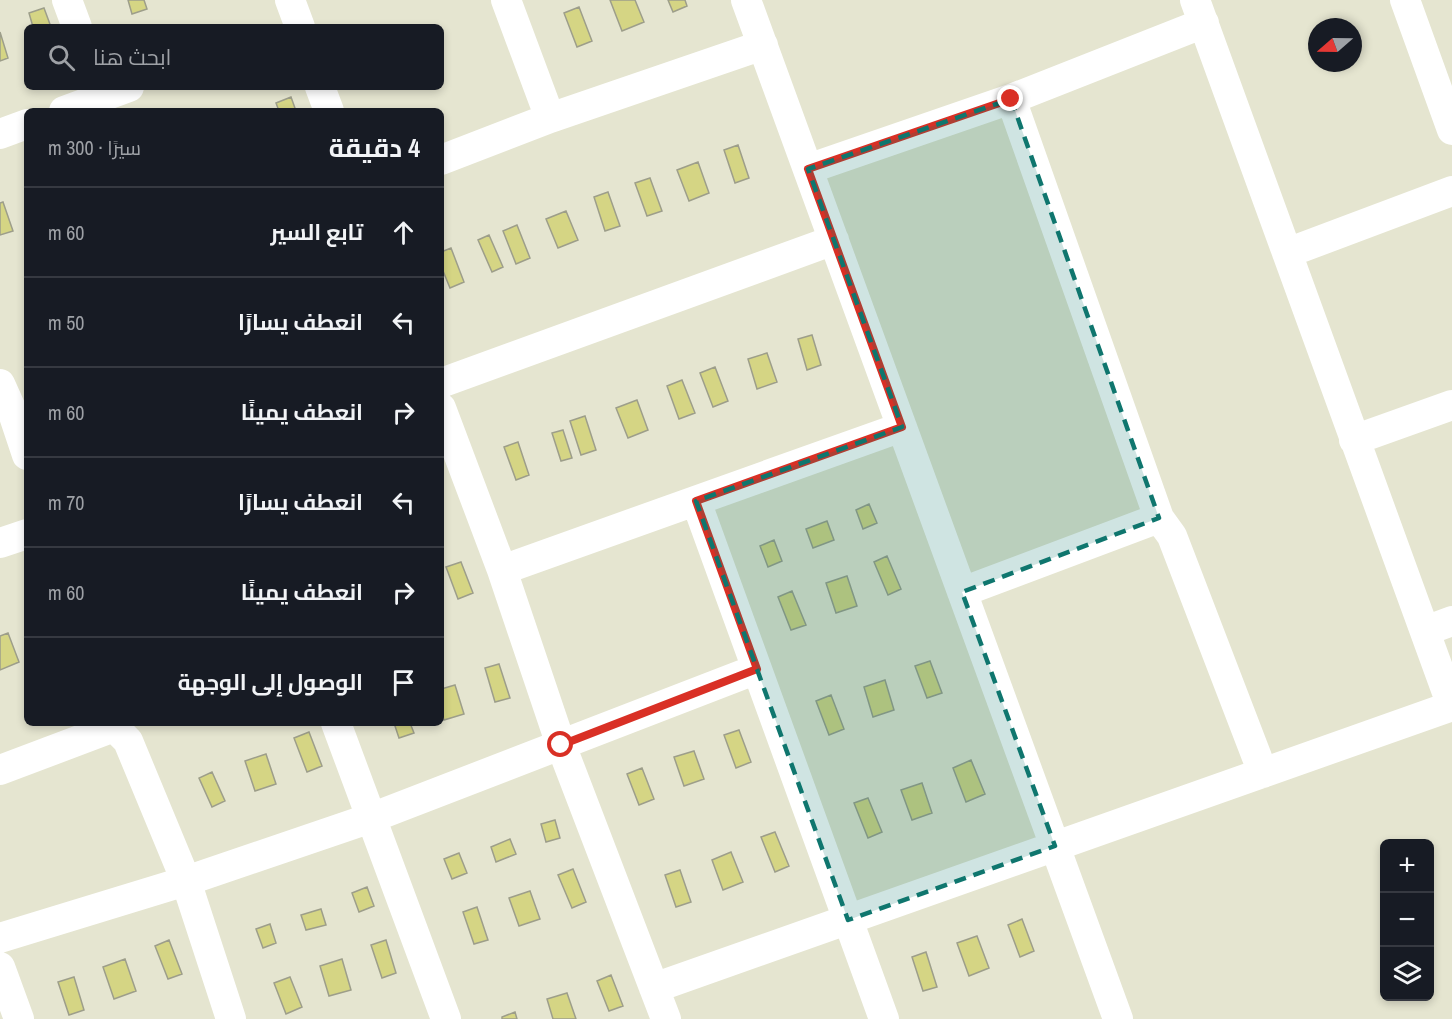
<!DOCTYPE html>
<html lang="ar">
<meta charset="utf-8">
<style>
:root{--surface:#171b24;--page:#242831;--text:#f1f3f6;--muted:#9ea1a6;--line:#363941}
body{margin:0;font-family:"Archivo Narrow",Cairo,sans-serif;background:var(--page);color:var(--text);direction:rtl}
.controls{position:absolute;right:18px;bottom:18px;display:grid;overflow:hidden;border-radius:9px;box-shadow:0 3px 9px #0003}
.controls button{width:54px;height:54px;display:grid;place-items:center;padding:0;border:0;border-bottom:2px solid var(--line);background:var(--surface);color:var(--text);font:30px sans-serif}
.compass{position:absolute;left:1308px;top:18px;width:54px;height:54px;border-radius:50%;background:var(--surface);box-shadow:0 3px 9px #0003;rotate:250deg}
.stop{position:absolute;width:18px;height:18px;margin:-14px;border:4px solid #d93025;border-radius:50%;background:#fff}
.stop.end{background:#d93025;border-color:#fff;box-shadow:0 2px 6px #0008}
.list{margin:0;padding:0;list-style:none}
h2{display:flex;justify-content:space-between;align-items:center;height:78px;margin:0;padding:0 24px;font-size:26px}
h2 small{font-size:20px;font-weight:400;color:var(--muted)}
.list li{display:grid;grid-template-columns:39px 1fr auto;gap:18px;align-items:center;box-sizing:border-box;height:90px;padding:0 24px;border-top:2px solid var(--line)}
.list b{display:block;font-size:22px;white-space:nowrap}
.list em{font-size:20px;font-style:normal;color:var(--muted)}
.icon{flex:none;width:33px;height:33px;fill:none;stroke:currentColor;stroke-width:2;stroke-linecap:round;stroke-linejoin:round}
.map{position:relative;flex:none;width:1452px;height:1019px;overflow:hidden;direction:ltr}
.search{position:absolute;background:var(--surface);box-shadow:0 3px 9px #0003;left:24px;top:24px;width:420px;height:66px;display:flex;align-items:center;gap:15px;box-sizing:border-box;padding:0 21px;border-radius:9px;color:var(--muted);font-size:22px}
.panel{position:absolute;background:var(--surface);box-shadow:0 3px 9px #0003;left:24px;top:108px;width:420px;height:618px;border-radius:9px;direction:rtl}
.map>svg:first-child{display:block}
.building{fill:#d5d584;stroke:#9d9e8a;stroke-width:1.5}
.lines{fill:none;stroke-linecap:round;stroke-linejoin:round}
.street{stroke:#fff;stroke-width:30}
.route{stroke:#d93025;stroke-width:8}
.marked{fill:#0f766e;fill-opacity:0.2;stroke:#0f766e;stroke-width:4.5;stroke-dasharray:12 8;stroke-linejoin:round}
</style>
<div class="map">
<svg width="1452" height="1019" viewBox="0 0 1452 1019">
<rect width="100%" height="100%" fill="#e5e5d0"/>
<!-- building -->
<path class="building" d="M128,0H144L147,9L132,14Z
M610,0H635L644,22L622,31Z
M668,0H685L687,6L673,12Z
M579,7L592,41L577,47L564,13Z
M44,8L51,27H33L29,13Z
M0,32L8,58L0,61Z
M291,97L296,111H279L276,103Z
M738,145L749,178L735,183L724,150Z
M698,162L709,193L689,201L677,170Z
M650,178L662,211L647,216L635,183Z
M608,192L620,226L605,231L594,197Z
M3,202L13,231L0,235V203Z
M566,211L578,240L558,248L546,219Z
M517,225L530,258L516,264L503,231Z
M489,235L503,267L492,272L478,240Z
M451,248L464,282L450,288L441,266V252Z
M812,335L821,365L807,370L798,339Z
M767,353L777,382L757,389L748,359Z
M715,367L728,401L713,407L700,373Z
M682,380L695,413L679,419L667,386Z
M637,400L648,430L628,438L616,408Z
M585,416L596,450L581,455L570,421Z
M563,430L572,458L561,461L552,433Z
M518,442L529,475L516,480L504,447Z
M869,504L877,523L863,529L856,510Z
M827,521L834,540L813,548L806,529Z
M774,540L782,561L768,567L760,546Z
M887,556L901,589L888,595L874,562Z
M461,562L473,593L458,599L446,567Z
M847,576L857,606L836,613L826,583Z
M792,591L806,625L791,630L778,597Z
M8,633L19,662L0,670V636Z
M930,661L942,693L927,698L915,666Z
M499,664L510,698L495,702L485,668Z
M885,680L894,710L873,717L864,687Z
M455,685L464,714L444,720L441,711V689Z
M831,695L844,729L829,735L816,701Z
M394,723H410L414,733L399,738Z
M739,730L751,762L736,768L724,735Z
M309,732L322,766L307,772L294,738Z
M694,751L704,779L684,786L674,757Z
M266,754L276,784L255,791L245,761Z
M971,760L985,794L966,802L953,768Z
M642,768L654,799L639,805L627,774Z
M212,772L225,801L212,807L199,778Z
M922,783L932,813L912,820L901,790Z
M868,798L882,832L868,838L854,803Z
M555,820L560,838L546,842L541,824Z
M775,832L789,866L775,872L761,837Z
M510,839L516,854L496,862L491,847Z
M731,852L743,882L723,890L712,860Z
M459,853L467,873L452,879L444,859Z
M573,869L586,902L572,908L558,875Z
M680,870L691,902L676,907L665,875Z
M367,887L374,906L359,912L352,893Z
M530,891L540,919L519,926L509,898Z
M477,907L488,940L474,944L463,912Z
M321,909L326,925L306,930L301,915Z
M1022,919L1034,951L1020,957L1008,925Z
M270,924L276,943L263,948L256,929Z
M977,936L989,968L969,976L957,943Z
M169,940L182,974L168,979L155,946Z
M386,940L396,973L382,978L371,945Z
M926,952L937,987L923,991L912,957Z
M125,959L136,991L114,999L103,967Z
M342,959L351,990L329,996L320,966Z
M611,975L623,1006L609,1011L597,981Z
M74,977L84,1010L69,1015L58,982Z
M290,977L302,1007L286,1014L274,983Z
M567,993L576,1019H553L547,999Z
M515,1012L517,1019H502V1017Z"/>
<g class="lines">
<!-- street -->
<path class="street" d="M67,0L77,27
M290,0L300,27
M506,0L550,118
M746,0L1118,1019
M1405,0L1452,130
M320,87L329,111
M1011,99L1159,518L1172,536L1263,773
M64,111L129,87
M0,134L27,124
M441,160L550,118L763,45
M808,169L1011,99L1204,23
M1287,253L1452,191
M441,383L834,240
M0,384L13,413L27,455
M441,408L502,570L561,745L666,1019
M1354,440L1452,405
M696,501L884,1019
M0,543L27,534
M502,570L902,427
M962,592L1159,518
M1425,631L1452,621
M336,723L446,1019
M114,727L128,741L186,881L231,1019
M0,770L114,727
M0,938L186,881L371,818L757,669
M0,967L19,1019
M654,988L1452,706L1195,0"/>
</g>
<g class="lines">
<!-- route -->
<path class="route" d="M561,745L757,669L696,501L902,427L808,169L1011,99"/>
</g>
<!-- marked area -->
<path class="marked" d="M1011,99L1159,518L962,592L1055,846L848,920L696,501L902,427L808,169Z"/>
</svg>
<div class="controls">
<button>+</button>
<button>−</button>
<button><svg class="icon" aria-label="layers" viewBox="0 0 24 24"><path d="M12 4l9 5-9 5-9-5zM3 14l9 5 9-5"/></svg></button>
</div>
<svg class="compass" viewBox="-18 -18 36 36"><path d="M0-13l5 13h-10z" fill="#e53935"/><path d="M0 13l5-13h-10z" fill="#9ea1a6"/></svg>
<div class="stop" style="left:561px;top:745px"></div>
<div class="stop end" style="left:1011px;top:99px"></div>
<div class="search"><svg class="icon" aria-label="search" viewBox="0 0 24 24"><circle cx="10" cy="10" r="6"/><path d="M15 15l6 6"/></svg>ابحث هنا</div>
<section class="panel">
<h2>4 دقيقة<small>سيرًا · 300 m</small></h2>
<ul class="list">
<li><svg class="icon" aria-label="ahead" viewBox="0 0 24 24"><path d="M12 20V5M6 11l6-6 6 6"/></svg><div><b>تابع السير</b></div><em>60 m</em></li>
<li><svg class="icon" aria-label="left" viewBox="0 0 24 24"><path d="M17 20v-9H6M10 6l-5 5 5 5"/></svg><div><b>انعطف يسارًا</b></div><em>50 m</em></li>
<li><svg class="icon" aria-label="right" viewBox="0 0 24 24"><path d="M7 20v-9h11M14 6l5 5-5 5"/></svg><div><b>انعطف يمينًا</b></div><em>60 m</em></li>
<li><svg class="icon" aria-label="left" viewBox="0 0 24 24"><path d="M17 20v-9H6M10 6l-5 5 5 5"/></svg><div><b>انعطف يسارًا</b></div><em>70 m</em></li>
<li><svg class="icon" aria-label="right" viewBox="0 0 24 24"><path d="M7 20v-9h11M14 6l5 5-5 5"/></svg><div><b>انعطف يمينًا</b></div><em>60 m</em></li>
<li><svg class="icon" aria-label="arrive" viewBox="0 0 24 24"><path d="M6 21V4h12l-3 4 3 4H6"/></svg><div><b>الوصول إلى الوجهة</b></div></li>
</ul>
</section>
</div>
